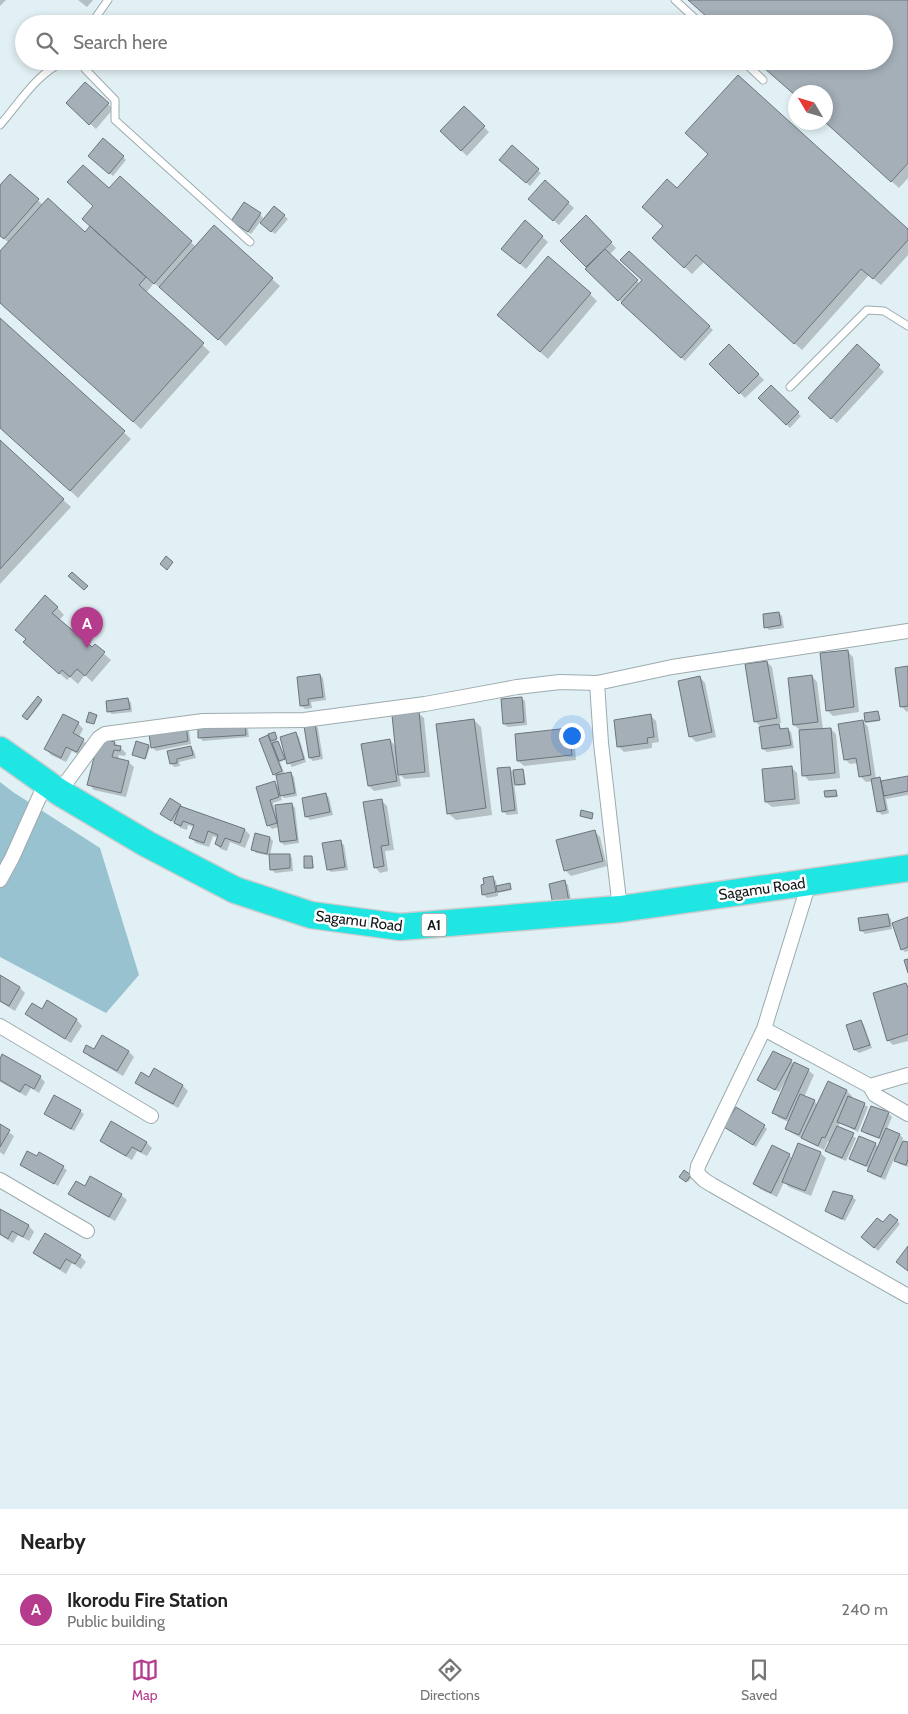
<!DOCTYPE html>
<style>
:root{--surface:#fff;--page:#f6f6f6;--text:#222;--muted:#767676;--line:#e0e0e0;--accent:#b53b8d}
body{margin:0;font-family:Cabin,sans-serif;background:var(--page);color:var(--text)}
.compass{position:absolute;left:788px;top:85px;width:45px;height:45px;border-radius:50%;background:var(--surface);box-shadow:0 2px 8px #0003;rotate:308deg}
.you{position:absolute;left:571px;top:735px;width:18px;height:18px;margin:-12px;border:4px solid #fff;border-radius:50%;background:#1a73e8;box-shadow:0 0 0 8px #1a73e833}
.badge{display:grid;place-items:center;width:32px;height:32px;border-radius:50%;background:var(--accent);color:#fff;font-size:16px;font-weight:700}
.pin{position:absolute;translate:-50% -41px;filter:drop-shadow(0 1px 2px #0008)}
.pin::after{content:'';position:absolute;top:26px;width:18px;height:15px;background:inherit;clip-path:polygon(0 0,100% 0,50% 100%)}
.list{margin:0;padding:0;list-style:none}
h2{display:flex;justify-content:space-between;align-items:center;height:65px;margin:0;padding:0 20px;font-size:21px}
h2 small{font-size:16px;font-weight:400;color:var(--muted)}
.list li{display:grid;grid-template-columns:32px 1fr auto;gap:15px;align-items:center;box-sizing:border-box;height:70px;padding:0 20px;border-top:1px solid var(--line)}
.list b{display:block;font-size:19px;white-space:nowrap}
.list p{margin:0;font-size:16px;white-space:nowrap;color:var(--muted)}
.list em{font-size:16px;font-style:normal;color:var(--muted)}
.icon{flex:none;width:28px;height:28px;fill:none;stroke:currentColor;stroke-width:2;stroke-linecap:round;stroke-linejoin:round}
.map{position:relative;flex:none;width:908px;height:1509px;overflow:hidden}
.search{position:absolute;background:var(--surface);box-shadow:0 2px 8px #0003;left:15px;right:15px;top:15px;height:55px;display:flex;align-items:center;gap:12px;box-sizing:border-box;padding:0 18px;border-radius:28px;color:var(--muted);font-size:19px}
.sheet{height:135px;background:var(--surface)}
nav{display:flex;justify-content:space-around;align-items:center;box-sizing:border-box;height:70px;border-top:1px solid var(--line);background:var(--surface);font-size:14px;color:var(--muted)}
nav a{display:grid;justify-items:center;gap:2px}
nav .on{color:var(--accent)}
.map>svg:first-child{display:block}
.green{fill:#98c2cf}
.shadow{fill:#0003}
.building{fill:#a5afb8;stroke:#6c757d}
.lines{fill:none;stroke-linecap:round;stroke-linejoin:round}
.lane-casing{stroke:#9dabaf;stroke-width:9}
.street-casing{stroke:#9dabaf;stroke-width:16}
.highway-casing{stroke:#cbcccd;stroke-width:29}
.lane{stroke:#fff;stroke-width:7}
.street{stroke:#fff;stroke-width:14}
.highway{stroke:#20e6e3;stroke-width:26}
.labels{text-anchor:middle;stroke-width:5;stroke-linejoin:round;paint-order:stroke}
.shield{fill:#fff;stroke:#5a5d5f;stroke-width:1}
.shield-label{font-size:14px;font-weight:bold;fill:#13181a}
.street-label{font-size:15px;fill:#13181a;stroke:#fff}
</style>
<div class="map">
<svg width="908" height="1509" viewBox="0 0 908 1509">
<rect width="100%" height="100%" fill="#e1f0f4"/>
<!-- green -->
<path class="green" d="M0,782L13,792L100,848L139,975L106,1013L0,957Z"/>
<!-- shadow -->
<path class="shadow" d="M0,0H6L0,6Z
M78,0H93L87,7Z
M689,0H908V178L899,188L825,122L826,92H796L757,61H884V24Z
M108,104L113,109L96,129L73,108Z
M464,108L489,132L467,156L441,131Z
M512,147L541,173L530,186L501,159Z
M123,157L126,160L113,176L93,159Z
M10,175L43,205L85,234L92,227L109,190L120,177L196,247L214,227L280,286L226,346L163,289L162,290L154,283L146,293L210,352L141,429L0,302V253L9,243L0,235V187Z
M545,182L574,208L559,225L535,204Z
M677,190L908,231V255L881,285L869,275L802,350L704,262L692,274L661,246L665,226Z
M275,208L288,219L275,234L265,226Z
M260,214L263,218L251,234L236,224Z
M586,217L616,248L610,254L640,284L643,281L629,252L713,330L685,361L592,275L588,268L562,241Z
M525,222L548,242L526,269L508,254Z
M590,294L597,301L548,359L498,315Z
M0,320L131,439L78,498L0,427Z
M729,345L764,380L745,398L711,364Z
M857,346L884,372L837,423L815,403Z
M771,387L801,416L790,428L760,398Z
M0,442L71,507L0,584Z
M57,607L64,615L59,620L92,649L95,646L111,660L92,682L85,675L78,684L70,677L67,680L32,649L27,639Z
M779,613L782,616L784,628L769,630L766,627Z
M847,651L853,657L859,712L833,716L827,710Z
M767,662L772,667L781,723L777,724L783,730L788,729L791,732L794,748L767,752L763,749L762,728L755,721Z
M908,667V711L907,712L901,706Z
M320,675L323,678L326,700L311,702L312,708L305,709L301,705Z
M812,676L817,682L823,730L831,729L836,734L840,778L809,781L804,775L800,730L794,725Z
M700,677L705,683L716,737L696,742L690,736Z
M38,698L42,702L28,720L24,716Z
M521,698L525,701L527,725L508,727L504,724Z
M128,699L131,703L132,712L112,714L108,711Z
M878,712L880,721L866,723L865,714Z
M418,713L424,718L430,777L405,779L399,774L401,786L374,791L369,786L390,740L397,748Z
M651,716L656,721L659,742L652,743V748L624,752L618,746Z
M474,720L481,727L492,815L456,820L448,813Z
M863,721L868,727L876,779L880,778L883,782L908,777V795L886,799L889,813L882,815L878,811L873,781L866,782L860,776L858,763L850,764L845,759Z
M78,723L83,729L79,737L88,745L82,757L72,751L66,762L51,755L46,749Z
M245,725L248,729L249,737L203,741L199,737Z
M315,725L318,728L323,759L313,761L310,758Z
M185,728L189,731L191,744L156,751L153,748L150,735Z
M568,729L574,735L576,760L524,766L518,761Z
M296,734L299,737L306,762L292,767L287,759L280,762L285,775L291,773L294,777L297,796L284,798L280,794L282,800L273,803L276,813L292,804L295,808L299,843L284,845L281,842L279,827L272,829L268,825L258,788L275,783L280,788L278,778L274,774L268,737L272,742L270,735H276V740L279,743L285,758L287,757Z
M115,743L126,753L125,756L119,755L118,760L128,762L134,767L126,797L94,790L89,784Z
M148,746L150,747L146,759L134,755Z
M191,747L194,751L196,758L179,762L180,766L174,767L171,763Z
M791,767L797,773L800,804L772,807L766,802Z
M509,768L515,774L522,770L524,771L526,785L518,786L514,782L518,814L507,815L504,812Z
M836,791L838,797L827,798L826,797Z
M326,794L329,798L333,815L310,820L306,816Z
M381,800L387,806L394,850L385,851L388,871L380,873L375,867Z
M181,807L245,830L250,835L245,848L230,842L227,851L221,849L216,844L218,838L213,836L209,847L196,843L190,837L194,827L188,825L187,830L181,828L162,814Z
M594,831L600,837L607,866L571,876L566,871L558,841Z
M256,835L270,838L273,841L270,855H289L292,858L293,871L275,873L271,869V856L256,853L253,850Z
M340,842L344,845L348,870L331,872L328,869Z
M312,857L314,868L307,869L305,868Z
M493,878L496,881L497,887L510,884L512,890L498,893V896L487,898L483,894Z
M565,882L568,885L572,905L557,908Z
M887,915L891,919L892,929L865,934L861,930Z
M908,918V951L905,952L902,949Z
M0,976L20,988L25,993L15,1011L0,1002Z
M906,984L908,986V1041L893,1045L888,1040Z
M48,1002L77,1020L82,1026L71,1043L32,1019L27,1013L42,1010Z
M861,1021L864,1025L872,1048L859,1053L855,1050Z
M84,1051L129,1052L134,1057L123,1076L90,1057Z
M0,1061L40,1077L45,1082L39,1093L31,1088L26,1096L0,1082Z
M791,1061L794,1065L808,1070L814,1075L804,1097L814,1101L818,1105L829,1083L847,1091L852,1096L851,1098L864,1104L868,1107L858,1132L840,1123L838,1127L856,1138L846,1161L830,1154L827,1150L831,1143L828,1141L824,1150L790,1132L786,1129L789,1122L779,1118L773,1112L786,1083L785,1082L779,1092L759,1080Z
M136,1083L183,1086L188,1091L178,1108L142,1088Z
M80,1111L84,1114L74,1131L45,1114Z
M888,1113L892,1117L887,1129L900,1135L903,1138L902,1142L908,1143V1167L899,1164L894,1159L885,1180L872,1174L868,1171L869,1168L854,1162L850,1159L875,1144L879,1147L882,1140L866,1134L863,1131Z
M0,1126L14,1136L4,1155L0,1152Z
M764,1126L767,1129L756,1147L725,1127Z
M102,1141L147,1143L152,1148L147,1156L137,1151L132,1160L107,1146Z
M820,1153L826,1158L811,1196L789,1187L784,1182L777,1197L760,1189L755,1184L789,1155L793,1159Z
M40,1154L67,1170L58,1186L21,1164L37,1158Z
M685,1172L692,1177L688,1182L681,1177Z
M86,1188L121,1195L127,1200L115,1221L75,1199L70,1194Z
M852,1197L856,1200L845,1221L830,1214L826,1211Z
M0,1211L29,1226L34,1232L29,1241L18,1235L13,1243L0,1235Z
M897,1221L900,1224L878,1251L866,1240L883,1224Z
M45,1235L80,1256L86,1262L81,1269L72,1263L66,1274L40,1258L35,1253Z"/>
<!-- building -->
<path class="building" d="M688,0H908V163L891,182L825,122L826,92H796V96L756,61H884V24H715Z
M738,75L908,229V240L873,279L861,269L794,344L696,255L684,268L652,238L663,226L642,207L667,179L677,188L708,154L685,133Z
M85,82L109,103L89,125L66,103Z
M464,106L485,126L461,151L440,131Z
M103,138L124,156L109,174L88,156Z
M512,145L539,169L526,183L499,160Z
M83,165L109,188L120,176L192,241L154,284L82,219L93,206L67,182Z
M10,174L39,199L4,239L0,236V185Z
M545,180L569,202L553,221L528,199Z
M48,198L85,232L90,226L146,277L139,285L204,343L133,422L0,303V251Z
M244,202L261,213L248,232L231,221Z
M274,206L285,215L271,232L260,223Z
M586,215L612,242L586,267L560,241Z
M525,220L543,236L520,264L501,249Z
M214,225L273,278L218,340L159,287Z
M605,249L638,280L618,301L585,269Z
M629,251L710,326L681,358L621,303L642,280L620,260Z
M548,256L591,293L540,352L497,315Z
M0,318L125,431L70,491L0,428Z
M729,344L759,374L739,394L709,364Z
M857,344L880,365L831,419L808,398Z
M771,385L799,412L786,425L758,398Z
M0,440L64,499L0,569Z
M166,556L173,562L167,570L160,564Z
M72,572L88,586L84,590L68,576Z
M45,595L58,607L52,613L92,647L95,644L105,652L85,676L77,669L70,677L62,670L59,674L23,642L26,639L15,630Z
M779,612L781,625L764,628L763,614Z
M848,650L854,707L826,711L820,653Z
M767,661L777,718L754,722L745,664Z
M908,666V706L900,707L895,668Z
M320,674L323,697L308,699L309,705L300,706L297,677Z
M812,675L818,722L793,725L788,678Z
M700,676L712,732L689,737L678,681Z
M38,696L42,700L27,720L22,716Z
M522,697L524,722L503,724L501,699Z
M128,698L130,709L107,712L106,701Z
M878,711L880,720L865,722L864,713Z
M89,712L97,715L94,724L86,722Z
M419,712L425,772L398,775L392,715Z
M63,714L79,722L73,733L84,739L77,752L66,747L61,758L44,749Z
M651,714L654,737L647,738L648,743L617,747L614,720Z
M474,719L486,808L447,814L436,724Z
M863,720L871,775L859,777L856,758L844,760L838,724Z
M245,724L246,735L198,738V728Z
M315,724L320,756L309,758L304,726Z
M779,724L780,729L788,728L791,745L762,749L759,727Z
M186,726L188,741L151,748L149,734Z
M569,728L572,755L517,761L515,734Z
M831,728L835,773L802,776L799,730Z
M275,732L277,739L271,741L268,734Z
M296,732L304,759L287,764L280,737Z
M268,735L282,771L273,775L259,739Z
M99,738L115,742L114,745L121,746L120,751L114,750L112,757L129,761L121,793L87,785Z
M390,739L397,781L368,786L361,744Z
M136,741L149,745L145,759L132,755Z
M278,741L285,759L279,761L272,743Z
M191,746L193,755L177,759V763L170,764L167,751Z
M792,766L795,799L765,802L762,769Z
M510,767L515,810L502,812L497,768Z
M523,769L525,784L515,785L513,770Z
M291,772L295,793L280,796L276,775Z
M908,776V791L884,796L881,781Z
M880,777L886,810L877,812L871,779Z
M275,781L279,797L270,800L277,823L267,826L256,787Z
M836,790L837,796L825,797L824,791Z
M326,793L330,812L305,817L302,798Z
M170,798L181,805L171,821L160,814Z
M382,799L389,845L381,846L384,866L374,868L363,802Z
M292,803L297,840L280,842L275,805Z
M180,806L245,829L240,843L225,838L221,847L215,844L218,835L208,831L204,843L189,838L194,825L183,821L181,826L174,823Z
M581,810L593,813L592,819L580,816Z
M595,830L603,861L564,871L556,840Z
M255,833L270,837L267,854L251,850Z
M341,840L345,867L327,870L322,843Z
M269,854H290V868L270,870Z
M304,856H312L313,868H304Z
M493,876L496,892L482,895L481,885L484,884L483,878Z
M565,880L569,902L553,905L549,884Z
M510,883L511,889L497,892L496,886Z
M888,914L890,926L860,931L858,918Z
M908,917V947L901,950L892,923Z
M908,959V973L904,960Z
M0,975L20,987L9,1006L0,1001Z
M906,983L908,988V1034L887,1041L873,993Z
M47,1000L77,1019L65,1039L25,1014L32,1003L42,1009Z
M861,1020L870,1045L854,1050L846,1025Z
M102,1035L129,1051L117,1071L83,1052L86,1045L94,1049Z
M773,1051L792,1060L775,1090L757,1080Z
M2,1054L41,1076L34,1089L25,1084L20,1092L0,1080V1059Z
M794,1062L809,1069L786,1119L772,1113Z
M154,1068L183,1085L173,1104L135,1083L141,1072L149,1077Z
M828,1081L847,1090L825,1138L822,1137L818,1146L801,1138Z
M800,1094L815,1100L799,1135L785,1129Z
M54,1095L81,1110L71,1129L44,1114Z
M848,1096L865,1103L855,1129L837,1122Z
M871,1106L889,1112L879,1138L861,1131Z
M736,1107L765,1125L753,1145L724,1127Z
M111,1121L147,1142L141,1152L132,1147L126,1156L100,1141Z
M0,1124L10,1130L0,1147Z
M837,1126L854,1133L842,1158L825,1151Z
M886,1128L900,1134L881,1177L867,1171Z
M859,1136L876,1143L866,1166L849,1159Z
M903,1141L908,1142V1159L906,1165L894,1161Z
M798,1143L821,1152L805,1191L782,1182Z
M772,1145L790,1154L771,1193L753,1184Z
M27,1151L37,1156L39,1152L64,1166L54,1184L20,1165Z
M684,1170L691,1175L686,1182L679,1177Z
M90,1176L122,1194L109,1217L68,1194L76,1181L85,1186Z
M833,1191L853,1196L842,1219L825,1211Z
M0,1209L29,1225L23,1237L12,1231L8,1239L0,1234Z
M890,1214L898,1220L874,1248L861,1237L877,1218L883,1222Z
M45,1233L81,1255L75,1264L66,1259L60,1269L33,1253Z
M908,1246V1271L896,1262Z"/>
<g class="lines">
<!-- lane casing -->
<g class="lane-casing">
<path id="lane" d="M675,0L701,24
M91,24L108,0
M81,61L85,69L115,100V120L250,242
M743,61L763,80
M0,125C20,102 37,73 65,61
M790,387L867,310L884,311L908,326"/>
</g>
<!-- street casing -->
<g class="street-casing">
<path id="street" d="M597,683L601,743L620,909
M59,792L99,738L105,734L203,721L304,720L425,704L517,687L560,682L597,683L672,667L908,631
M0,880L12,858L46,782
M809,883L764,1029L698,1166L697,1173L704,1180L712,1185L908,1296
M0,1026L151,1116
M764,1029L870,1086L908,1075
M870,1086L875,1095L908,1114
M0,1180L87,1231"/>
</g>
<!-- highway casing -->
<g class="highway-casing">
<path id="highway" d="M0,750L59,792L147,844L235,890L311,915L400,927L620,909L908,868"/>
</g>
<!-- lane -->
<use href="#lane" class="lane"/>
<!-- street -->
<use href="#street" class="street"/>
<!-- highway -->
<use href="#highway" class="highway"/>
</g>
<g class="labels">
<!-- shield labels -->
<rect class="shield" x="421.5" y="913.5" width="25" height="23" rx="4"/>
<g class="shield-label">
<text x="434" y="930">A1</text>
</g>
<!-- street labels -->
<g class="street-label">
<text transform="translate(762 889) rotate(-8)" y="5">Sagamu Road</text>
<text transform="translate(359 921) rotate(7)" y="5">Sagamu Road</text>
</g>
</g>
</svg>
<svg class="compass" viewBox="-18 -18 36 36"><path d="M0-13l5 13h-10z" fill="#e53935"/><path d="M0 13l5-13h-10z" fill="#767676"/></svg>
<div class="you"></div>
<div class="pin badge" style="left:87px;top:648px">A</div>
<div class="search"><svg class="icon" aria-label="search" viewBox="0 0 24 24"><circle cx="10" cy="10" r="6"/><path d="M15 15l6 6"/></svg>Search here</div>
</div>
<section class="sheet">
<h2>Nearby<small></small></h2>
<ul class="list">
<li><span class="badge">A</span><div><b>Ikorodu Fire Station</b><p>Public building</p></div><em>240 m</em></li>
</ul>
</section>
<nav>
<a class="on"><svg class="icon" aria-label="map" viewBox="0 0 24 24"><path d="M3 6l6-2 6 2 6-2v14l-6 2-6-2-6 2zM9 4v14M15 6v14"/></svg>Map</a>
<a><svg class="icon" aria-label="directions" viewBox="0 0 24 24"><path d="M12 3l9 9-9 9-9-9zM9 14v-3h6M13 9l2 2-2 2"/></svg>Directions</a>
<a><svg class="icon" aria-label="saved" viewBox="0 0 24 24"><path d="M7 4h10v16l-5-4-5 4z"/></svg>Saved</a>
</nav>
